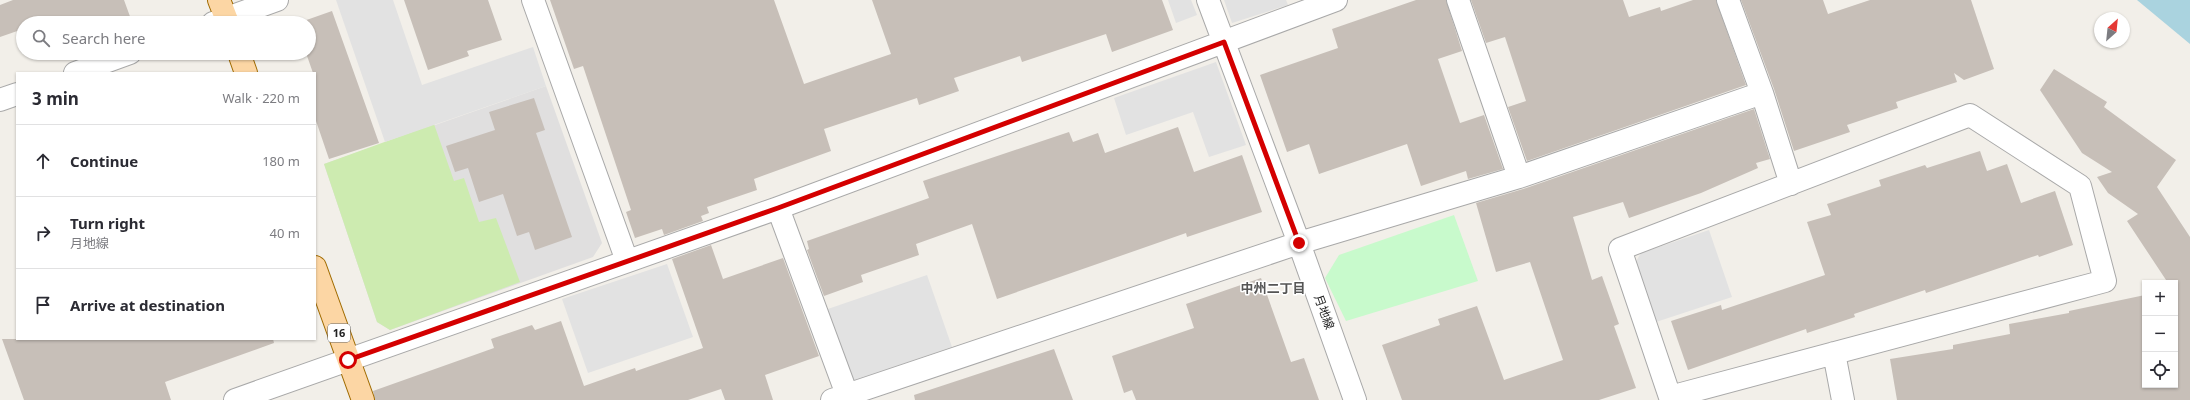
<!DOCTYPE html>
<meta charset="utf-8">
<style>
:root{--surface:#fff;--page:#f2f2f3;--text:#2b2b33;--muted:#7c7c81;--line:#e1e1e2}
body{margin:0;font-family:"Noto Sans","Noto Sans JP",sans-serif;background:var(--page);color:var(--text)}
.controls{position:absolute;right:12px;bottom:12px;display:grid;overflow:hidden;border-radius:0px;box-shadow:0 1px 3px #0004}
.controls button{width:36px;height:36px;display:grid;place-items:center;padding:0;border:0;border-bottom:1px solid var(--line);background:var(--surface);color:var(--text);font:20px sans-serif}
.compass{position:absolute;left:2094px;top:12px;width:36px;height:36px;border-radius:50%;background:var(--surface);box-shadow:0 1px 3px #0004;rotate:27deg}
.stop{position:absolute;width:12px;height:12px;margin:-9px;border:3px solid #d40000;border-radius:50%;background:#fff}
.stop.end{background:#d40000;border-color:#fff;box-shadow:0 1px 4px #0008}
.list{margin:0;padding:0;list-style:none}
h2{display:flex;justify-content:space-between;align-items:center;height:52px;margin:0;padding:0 16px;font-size:17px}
h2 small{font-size:13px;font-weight:400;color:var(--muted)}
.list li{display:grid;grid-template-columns:26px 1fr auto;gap:12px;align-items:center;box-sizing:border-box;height:72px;padding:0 16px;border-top:1px solid var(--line)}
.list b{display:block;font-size:15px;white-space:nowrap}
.list p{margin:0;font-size:13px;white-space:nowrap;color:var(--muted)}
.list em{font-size:13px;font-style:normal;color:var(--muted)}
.icon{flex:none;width:22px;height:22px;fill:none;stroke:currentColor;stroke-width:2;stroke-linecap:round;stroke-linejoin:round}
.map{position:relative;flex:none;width:2190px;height:400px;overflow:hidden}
.search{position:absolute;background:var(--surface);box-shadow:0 1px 3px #0004;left:16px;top:16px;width:300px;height:44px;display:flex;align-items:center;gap:10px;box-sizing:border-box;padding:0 14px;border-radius:22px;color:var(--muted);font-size:15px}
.panel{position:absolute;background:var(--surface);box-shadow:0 1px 3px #0004;left:16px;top:72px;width:300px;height:268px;border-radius:0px}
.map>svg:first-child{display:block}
.residential{fill:#e0dfdf}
.grass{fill:#cdebb0}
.park{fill:#c8facc}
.parking{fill:#e2e2e2}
.water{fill:#aad3df}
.building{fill:#c7bfb8}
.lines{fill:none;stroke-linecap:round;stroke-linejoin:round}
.minor-casing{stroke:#a9a9a9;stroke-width:24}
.primary-casing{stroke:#a06b00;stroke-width:24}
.minor{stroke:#fff;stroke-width:22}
.primary{stroke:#fcd6a4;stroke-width:22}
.route{stroke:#d40000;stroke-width:5}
.labels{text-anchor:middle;stroke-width:3;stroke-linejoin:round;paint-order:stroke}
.shield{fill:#fff;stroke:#646464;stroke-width:1}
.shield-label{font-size:11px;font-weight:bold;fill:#222}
.street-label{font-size:12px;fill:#222;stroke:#fff}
.neighbourhood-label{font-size:13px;font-weight:bold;fill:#555;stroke:#fff}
</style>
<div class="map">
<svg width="2190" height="400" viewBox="0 0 2190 400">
<rect width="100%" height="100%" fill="#f2efe9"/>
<!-- residential -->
<path class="residential" d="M546,86L602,243L593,257L390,330L377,322L324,164Z"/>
<!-- grass -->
<path class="grass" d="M434,124L454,181L464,178L479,222L496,218L520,282L390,330L377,322L324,164Z"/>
<!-- park -->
<path class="park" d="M1454,215L1478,281L1346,321L1325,278L1339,255Z"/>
<!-- parking -->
<path class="parking" d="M336,0H393L422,85L533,47L546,86L385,142Z
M1168,0H1191L1197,15L1176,23Z
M1224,0H1286L1288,5L1232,23Z
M1216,62L1246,145L1209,157L1193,112L1126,135L1114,98Z
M1709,230L1732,297L1656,322L1635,263L1641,253Z
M667,264L693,337L588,373L562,299Z
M927,275L952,347L848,383L822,311Z"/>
<!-- water -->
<path class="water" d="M2137,0H2190V44Z"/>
<!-- building -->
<path class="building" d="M13,0H124L132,22L23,23V29L0,37V5Z
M404,0H488L502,40L467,51L469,56L428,70Z
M550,0H774L804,84L891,54L872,0H1162L1173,30L1112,52L1106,34L1022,62L1020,56L954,78L959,91L919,105L917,98L824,129L831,151L754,179L757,190L707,207L709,213L701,216L703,221L664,235L662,229L635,238L626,212L631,210L583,66L574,69Z
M1416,0H1446L1462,51L1438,59L1460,123L1484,115L1503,169L1468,179L1466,171L1421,186L1407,144L1319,174L1309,144L1287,152L1260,75L1338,48L1332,29Z
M1471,0H1623L1629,17L1660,7L1661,11L1693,0H1716L1746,85L1527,161L1508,107L1526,101L1505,37L1486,43Z
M1741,0H1823L1828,14L1870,0H1971L1994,69L1964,80L1954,73L1957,82L1896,102L1898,108L1847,125L1850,132L1794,151L1774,89Z
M332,11L379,143L329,159L315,118V73H313L306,53H309V23H298Z
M2054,69L2107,102L2104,107L2176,160L2157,187L2190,237V400H1897L1890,359L1953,349V345L2010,334L2009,324L2069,313V311L2145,295V385H2175V283H2168L2127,221L2138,214L2108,193L2097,177L2112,172L2082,153L2040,90Z
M534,98L545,130L536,133L572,237L535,250L529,232L517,236L503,194L479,202L468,168L455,172L446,146L495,130L489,112Z
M1754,109L1770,159L1756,163L1758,168L1701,193L1629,218L1623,202L1573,217L1592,280L1602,276L1619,324L1614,326L1636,388L1599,400H1402L1382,345L1440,325L1438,319L1477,306L1504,380L1563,360L1530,262L1496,272L1476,203L1523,189Z
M1178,127L1194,172L1242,155L1262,212L1187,237L1186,233L997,299L972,224L916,244L919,255L861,275L863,282L824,296L807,250L809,249L807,241L929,198L923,181L1069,132L1073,142L1098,133L1105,153Z
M1980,151L1987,171L2007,164L2021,203L2055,191L2073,245L2039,257L2038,255L1926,293L1925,290L1854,314L1855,317L1807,333L1806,329L1688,370L1671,321L1721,305L1722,310L1825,275L1807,222L1831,215L1827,204L1881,186L1879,180L1925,165L1927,168Z
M711,245L723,279L783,258L819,356L765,375L773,400H725L721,389L688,400H375L373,391L494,348L491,339L532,325L535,330L561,321L584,386L635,368L636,371L703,348L672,259Z
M1261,278L1291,362L1304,358L1319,400H1136L1132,390L1124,393L1112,356L1194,328L1186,304Z
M2,339H273L274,343L165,382L171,400H24Z
M1054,349L1073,400H915L914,395Z"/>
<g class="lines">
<!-- minor casing -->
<g class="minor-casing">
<path id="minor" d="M533,0L627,261
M1208,0L1299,243L1355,400
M1458,0L1519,177
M1728,0L1762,93
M213,23L277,0
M75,73L130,53
M0,100L17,94
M1970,115L2080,186L2105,281L1670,397L1620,249Z
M778,208L849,400
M1834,353L1843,400
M235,400L778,208L1336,0
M832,400L1299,243L1519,177L1762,93L1791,184"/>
</g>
<!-- primary casing -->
<g class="primary-casing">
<path id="primary" d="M219,0L228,23
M239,53L246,73
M315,267L363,400"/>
</g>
<!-- minor -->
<use href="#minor" class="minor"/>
<!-- primary -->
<use href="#primary" class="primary"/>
</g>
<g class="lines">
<!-- route -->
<path class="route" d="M348,360L778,208L1224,42L1299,243"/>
</g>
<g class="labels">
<!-- shield labels -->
<rect class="shield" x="328" y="324" width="22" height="18" rx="3"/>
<g class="shield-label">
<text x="339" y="337">16</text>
</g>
<!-- street labels -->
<g class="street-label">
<text transform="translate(1324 312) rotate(70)" y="4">月地線</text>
</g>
<!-- neighbourhood labels -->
<g class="neighbourhood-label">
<text x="1273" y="293">中州二丁目</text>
</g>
</g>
</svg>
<div class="controls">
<button>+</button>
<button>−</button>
<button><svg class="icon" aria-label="locate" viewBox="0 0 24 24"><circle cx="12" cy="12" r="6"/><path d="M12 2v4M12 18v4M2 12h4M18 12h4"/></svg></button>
</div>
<svg class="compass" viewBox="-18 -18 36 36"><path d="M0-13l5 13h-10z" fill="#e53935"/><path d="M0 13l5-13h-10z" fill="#7c7c81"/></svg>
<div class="stop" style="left:348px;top:360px"></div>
<div class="stop end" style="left:1299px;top:243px"></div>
<div class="search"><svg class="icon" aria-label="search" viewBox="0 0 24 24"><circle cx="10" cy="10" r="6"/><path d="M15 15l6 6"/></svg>Search here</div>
<section class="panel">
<h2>3 min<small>Walk · 220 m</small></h2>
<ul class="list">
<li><svg class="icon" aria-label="ahead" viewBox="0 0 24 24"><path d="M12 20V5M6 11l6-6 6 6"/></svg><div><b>Continue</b></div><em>180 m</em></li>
<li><svg class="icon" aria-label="right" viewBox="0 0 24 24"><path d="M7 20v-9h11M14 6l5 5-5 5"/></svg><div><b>Turn right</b><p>月地線</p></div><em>40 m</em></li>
<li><svg class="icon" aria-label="arrive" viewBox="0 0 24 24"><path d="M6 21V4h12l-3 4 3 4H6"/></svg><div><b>Arrive at destination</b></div></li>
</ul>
</section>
</div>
